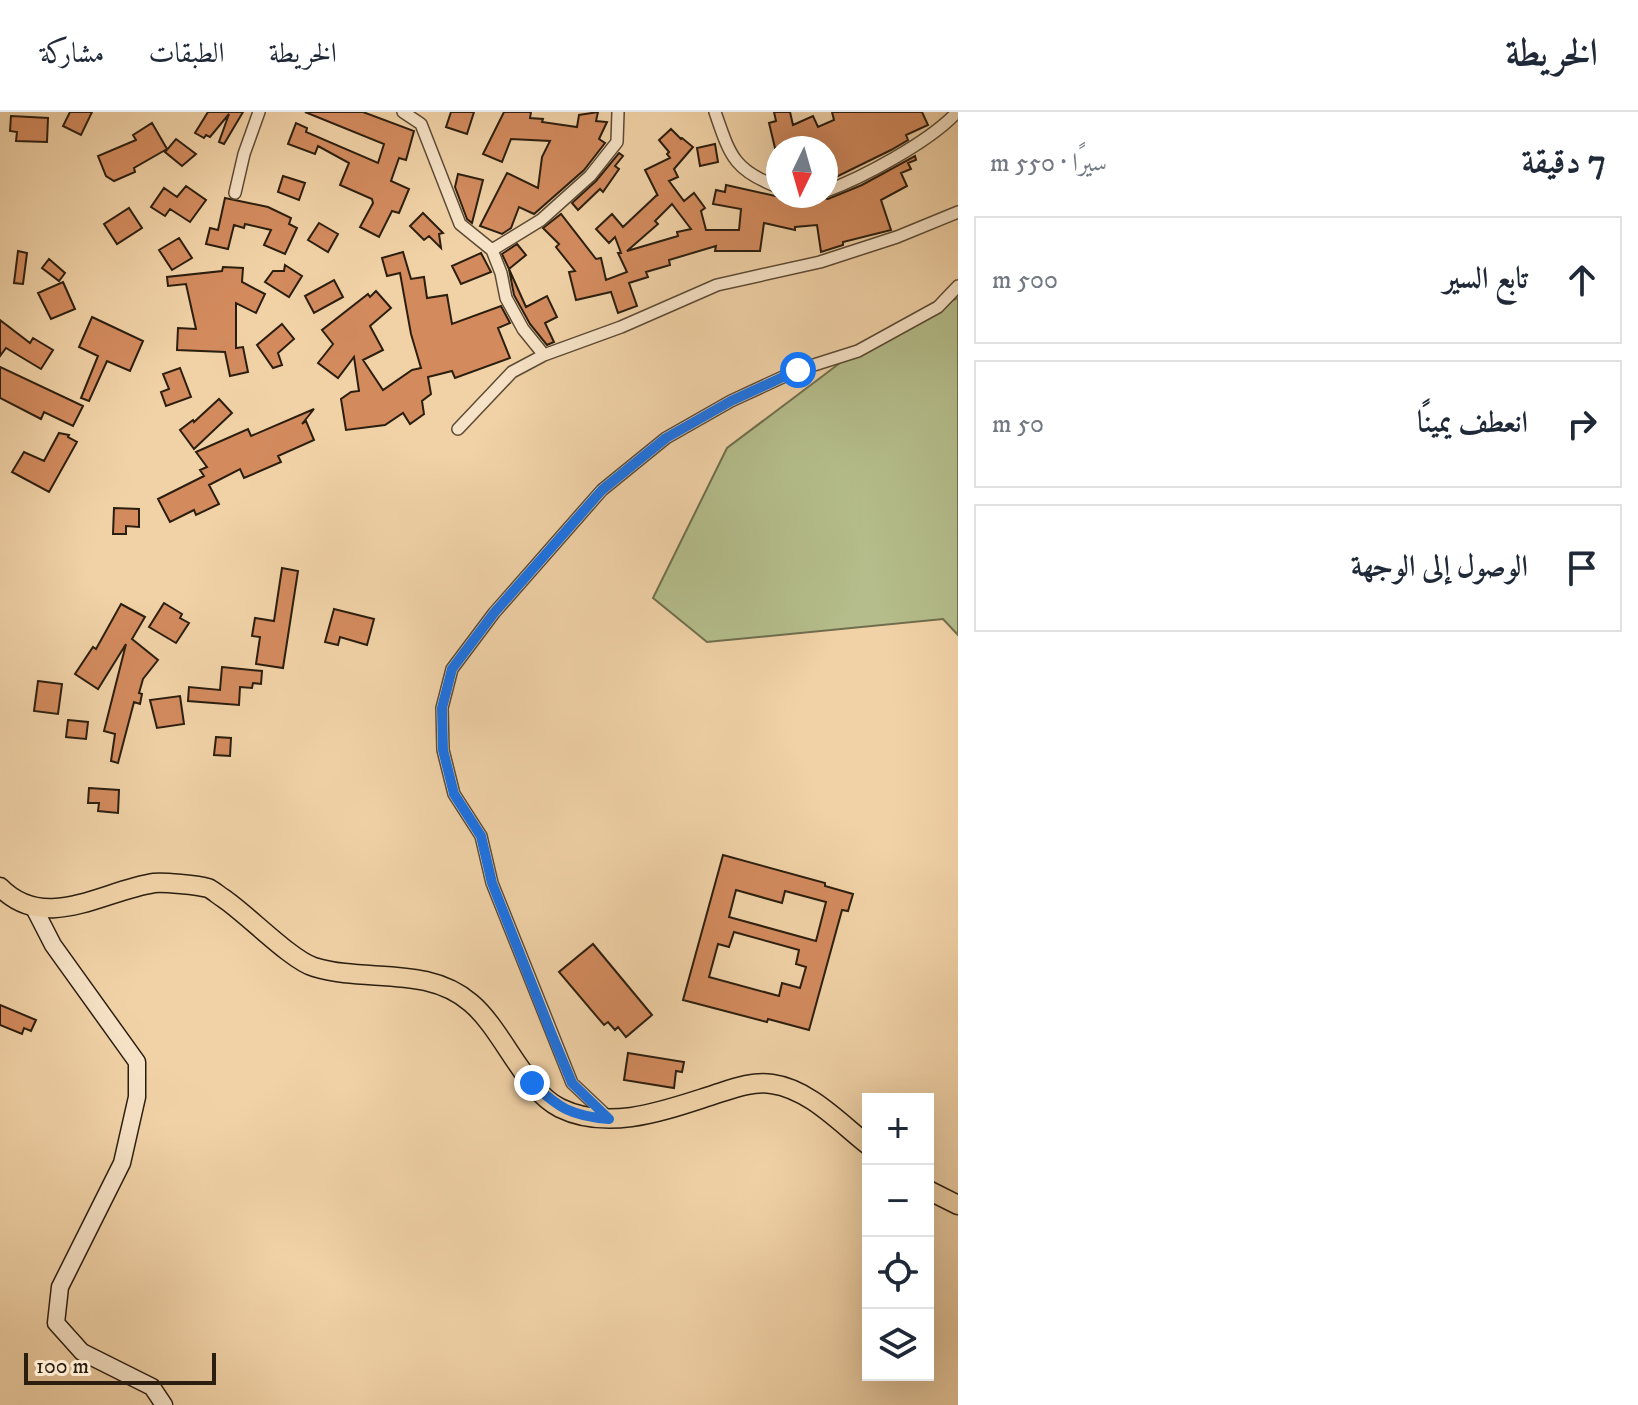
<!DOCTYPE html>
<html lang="ar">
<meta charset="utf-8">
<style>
:root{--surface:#fff;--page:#f2f2f3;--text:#1f2937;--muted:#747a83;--line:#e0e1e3}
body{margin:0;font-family:"IM FELL DW Pica",Amiri,serif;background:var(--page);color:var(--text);direction:rtl}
.controls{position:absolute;right:24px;bottom:24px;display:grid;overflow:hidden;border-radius:0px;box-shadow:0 8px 32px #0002}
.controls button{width:72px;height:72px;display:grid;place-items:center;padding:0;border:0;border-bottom:2px solid var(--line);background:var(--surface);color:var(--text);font:40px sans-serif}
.compass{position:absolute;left:766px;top:24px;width:72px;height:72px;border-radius:50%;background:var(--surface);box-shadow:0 8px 32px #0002;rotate:185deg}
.scale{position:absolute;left:24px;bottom:20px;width:192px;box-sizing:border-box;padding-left:8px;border:4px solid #2b1e0f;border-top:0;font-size:22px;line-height:28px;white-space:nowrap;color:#2b1e0f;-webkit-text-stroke:6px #f6e2c6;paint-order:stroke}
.stop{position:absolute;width:24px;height:24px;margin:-18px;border:6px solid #1a73e8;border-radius:50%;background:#fff}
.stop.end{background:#1a73e8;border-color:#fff;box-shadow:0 2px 8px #0008}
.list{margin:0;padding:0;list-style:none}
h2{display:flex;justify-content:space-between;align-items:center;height:104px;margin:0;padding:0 32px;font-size:34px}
h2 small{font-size:26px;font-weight:400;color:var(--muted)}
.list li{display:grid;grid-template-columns:52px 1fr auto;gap:24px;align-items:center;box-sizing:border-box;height:128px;margin:0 16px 16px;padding:0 16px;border:2px solid var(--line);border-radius:0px}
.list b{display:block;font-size:30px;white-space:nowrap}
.list em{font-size:26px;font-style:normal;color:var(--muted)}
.icon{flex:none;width:44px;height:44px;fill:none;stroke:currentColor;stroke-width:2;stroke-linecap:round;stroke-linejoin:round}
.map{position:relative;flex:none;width:958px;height:1293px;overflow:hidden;direction:ltr}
header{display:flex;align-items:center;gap:48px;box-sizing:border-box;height:112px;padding:0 40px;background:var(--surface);border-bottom:2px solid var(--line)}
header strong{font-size:38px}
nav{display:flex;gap:44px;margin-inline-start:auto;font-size:28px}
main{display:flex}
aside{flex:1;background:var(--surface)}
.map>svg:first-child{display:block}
.green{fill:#b4bd8b;stroke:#706e4d;stroke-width:2}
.building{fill:#d38b5e;stroke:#2b1e0f;stroke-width:2;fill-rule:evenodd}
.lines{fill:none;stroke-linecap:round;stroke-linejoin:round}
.street-casing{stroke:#5c4b35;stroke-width:14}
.secondary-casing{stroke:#2b1e0f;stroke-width:19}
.primary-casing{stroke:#2b1e0f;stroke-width:21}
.street{stroke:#f6e2c6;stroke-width:11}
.secondary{stroke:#f6e2c6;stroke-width:16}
.primary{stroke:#f1d2a7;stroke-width:18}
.route{stroke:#1a73e8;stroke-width:10}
</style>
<header>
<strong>الخريطة</strong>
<nav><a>الخريطة</a><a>الطبقات</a><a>مشاركة</a></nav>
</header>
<main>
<aside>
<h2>7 دقيقة<small>سيرًا · 550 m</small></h2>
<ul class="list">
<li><svg class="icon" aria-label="ahead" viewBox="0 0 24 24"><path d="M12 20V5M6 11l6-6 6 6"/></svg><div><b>تابع السير</b></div><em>500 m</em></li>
<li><svg class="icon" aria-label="right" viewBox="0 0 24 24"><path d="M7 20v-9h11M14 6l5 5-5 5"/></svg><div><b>انعطف يمينًا</b></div><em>50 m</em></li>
<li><svg class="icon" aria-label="arrive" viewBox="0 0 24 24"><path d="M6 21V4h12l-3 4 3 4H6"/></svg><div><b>الوصول إلى الوجهة</b></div></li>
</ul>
</aside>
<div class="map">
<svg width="958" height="1293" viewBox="0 0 958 1293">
<rect width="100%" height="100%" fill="#f1d2a7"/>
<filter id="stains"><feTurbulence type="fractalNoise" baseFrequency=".0025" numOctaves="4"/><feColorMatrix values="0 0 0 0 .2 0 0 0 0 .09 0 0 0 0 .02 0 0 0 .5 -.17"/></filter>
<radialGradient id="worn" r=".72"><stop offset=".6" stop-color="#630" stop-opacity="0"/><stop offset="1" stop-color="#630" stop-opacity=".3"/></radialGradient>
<!-- green -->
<path class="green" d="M958,186V523L943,507L707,530L653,486L727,336L877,223Z"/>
<!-- building -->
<path class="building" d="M70,0H92L81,23L63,14Z
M208,0H243L224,32L219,30L229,2L210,25L206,23L204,26L195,21Z
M305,0H363L414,19L406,48L399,46L391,69L409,77L399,101L392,99L379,125L360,115L373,91L372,87L340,73L349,51L318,34L315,42L288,32L296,11L307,16L306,20L378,51L384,32Z
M451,0H474L467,22L446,15Z
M504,0H531L530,6L543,7L542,10L577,15L579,3L598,0L596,9L607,10L599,27L605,31L584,58L534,102L519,95L511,116L502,122L480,114L507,61L538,76L542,45L550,29L511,27L502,50L483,42Z
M774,0H790L793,13L813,4L818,15L834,8L832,0H922L928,13L906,23L908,28L891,38L826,70V36H775L769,11L776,9Z
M11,4L48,6L47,30L16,29L17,20L10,19Z
M152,11L167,37L134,56L135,60L114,69L106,64L98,44L136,28L133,23Z
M671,17L681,27L682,26L693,35L674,57L678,65L669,69L684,89L694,81L705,96L701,99L706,118H739L741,97L713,92L716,78L725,80L726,73L793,88L810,84L828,87L862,73L915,44L916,48L908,51L911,57L901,61L907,74L881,88L891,118L843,130V133L821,140L817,113L795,115V118L764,111L760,139H715L716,134L669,148L670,153L646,160L648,165L629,171L637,194L618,201L611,180L576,188L569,160L575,159L556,135L559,132L543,116L561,102L596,147L601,146L606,168L627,160L618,141H621L615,125L609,131L596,117L612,102L623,115L657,83L658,84L645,58L670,46L667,42L669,40L659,28ZM672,92L691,117L677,120L678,124L627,139L658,112L655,109Z
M176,27L196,42L182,54L165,40Z
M715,32L718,50L700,54L697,36Z
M619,41L623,44L615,54L619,57L603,80L600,77L578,98L572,91L596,69Z
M458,62L483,68L472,111L467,107L455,75Z
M283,64L305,71L299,88L278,80Z
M186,74L206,88L190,110L170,97L165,104L151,95L164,76L177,85Z
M225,86L268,95L291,106L289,112L297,116L285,142L264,133L271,118L245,112L244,116L234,113L228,137L206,132L210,116L218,118Z
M129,96L142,116L117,132L104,112Z
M423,101L443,121L439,122L441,136L429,124L424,128L410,114Z
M319,111L338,122L328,140L308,128Z
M179,126L192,146L172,158L159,138Z
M517,132L526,143L509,157L502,142Z
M18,139L27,141L23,172L14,171Z
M403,140L411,167L424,165L427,186L447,183L452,212L501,194L510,211L498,216L510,246L455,266L452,259L428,265L431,282L422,289L424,302L410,312L403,301L385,313L346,318L341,287L351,280L359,279L354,245L338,266L318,251L333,232L322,218L368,182L370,185L376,179L391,196L370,214L383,238L363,248L383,278L412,258L421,256L411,222L400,161L387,164L382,146Z
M481,141L491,160L461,172L452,154Z
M49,147L65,161L59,169L42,156Z
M285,153L302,164L289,185L265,170L273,159H284Z
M223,155L243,156L242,170L265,182L256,201L236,191V236L243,235L248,260L230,264L225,240L177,238L178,216L196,217L186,172L168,174L167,165L222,159Z
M509,157L526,195L547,184L557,205L545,211L554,230L547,233L530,212L514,183Z
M334,168L343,185L314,201L305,184Z
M63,170L75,197L51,207L38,181Z
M92,205L143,229L130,259L107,249L89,289L81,286L98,244L79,235Z
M0,208L30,231L33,226L53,238L41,257L6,236L0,244Z
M282,212L294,227L278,241L282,253L273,256L257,233Z
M0,255L83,294L73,314L44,300L41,307L0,286Z
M180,256L191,285L166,294L161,280L169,277L163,262Z
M219,287L232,301L194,337L180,318L193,308L194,310Z
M314,297L302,312L306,309L314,328L278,344L281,350L244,366L240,357L209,373L219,392L196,403L194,398L170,410L158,387L204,364L200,358L207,355L196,340L248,317L251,324Z
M59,321L69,323L68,325L77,330L49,380L12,360L24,340L44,349Z
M114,396L139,397V415L126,414V422H113Z
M282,456L298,459L283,556L256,552L260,525L252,524L255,506L274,509Z
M164,491L182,502L180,506L189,511L176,531L149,515Z
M121,492L145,505L132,527L158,548L143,567L139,581L142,582L140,592L134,590L118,651L111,649L115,622L104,619L126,532L98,577L75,562L93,535L96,537Z
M334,497L374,507L367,533L340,525L338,533L325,530Z
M222,555L262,559L261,572L253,571L252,576L240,575L239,593L188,589L189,575L220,578Z
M38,569L62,572L58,602L34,599Z
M180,584L184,612L157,616L150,588Z
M68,608L88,610L86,627L66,625Z
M216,625L231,626L230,644L214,643Z
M89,676L119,678L118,701L98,699L99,691H88Z
M723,743L825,771V774L853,782L848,799L842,798L809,918L768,907L767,910L683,888ZM736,778L782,791L785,779L826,790L816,829L729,805ZM734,820L799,838L796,852L806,855L800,876L782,871L779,884L709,865L718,832L729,835Z
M593,832L652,903L626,925L618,915L615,918L608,910L604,913L559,860Z
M0,893L36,908L31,919L24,916L22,922L0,913Z
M628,941L684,950L682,960L676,959L674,976L624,968Z"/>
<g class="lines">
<!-- street casing -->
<g class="street-casing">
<path id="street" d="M403,0L421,12L460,112L492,138L501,161L506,186L523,217L544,243
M715,0C730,43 733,58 778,75
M826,79C862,66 931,29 957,0
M235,81L244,42L259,0
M492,138L541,108L590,64L617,30L618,0
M458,317L512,260L544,243L621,215L717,173L820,150L897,125L958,100
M609,1006L572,971L492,771L481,724L454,682L443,638L442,596L452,557L494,501L602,378L666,326L731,289L798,258L858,239L938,195L958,174"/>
</g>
<!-- secondary casing -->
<g class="secondary-casing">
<path id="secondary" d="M34,796L53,833L137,950V985L122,1051L60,1175L56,1211L82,1240L152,1275L164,1293"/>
</g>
<!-- primary casing -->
<g class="primary-casing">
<path id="primary" d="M0,775C45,821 102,779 154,771C163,770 198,773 208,776C213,778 218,783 223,786C247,802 291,848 314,855C366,871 427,853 471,891C503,918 524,978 560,996C609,1020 666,998 713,983C732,977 751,969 772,972C809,977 840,1011 868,1033
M928,1078L958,1093"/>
</g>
<!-- street -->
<use href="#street" class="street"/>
<!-- secondary -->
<use href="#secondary" class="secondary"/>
<!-- primary -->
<use href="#primary" class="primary"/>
</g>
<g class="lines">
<!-- route -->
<path class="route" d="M532,971C559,996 571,1004 609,1007L572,971L552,923L492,771L481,724L454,682L443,638L442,596L452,557L494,501L602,378L666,326L731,289L798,258"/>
</g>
<rect width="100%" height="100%" filter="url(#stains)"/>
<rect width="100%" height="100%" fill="url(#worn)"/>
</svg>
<div class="controls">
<button>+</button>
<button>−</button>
<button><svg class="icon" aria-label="locate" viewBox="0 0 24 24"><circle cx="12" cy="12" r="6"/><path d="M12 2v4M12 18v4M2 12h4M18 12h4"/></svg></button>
<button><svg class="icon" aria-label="layers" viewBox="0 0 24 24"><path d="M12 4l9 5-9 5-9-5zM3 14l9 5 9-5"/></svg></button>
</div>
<svg class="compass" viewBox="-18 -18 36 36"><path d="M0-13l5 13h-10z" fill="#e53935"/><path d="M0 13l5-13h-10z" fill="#747a83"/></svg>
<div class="scale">100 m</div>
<div class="stop" style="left:798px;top:258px"></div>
<div class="stop end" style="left:532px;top:971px"></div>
</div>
</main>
